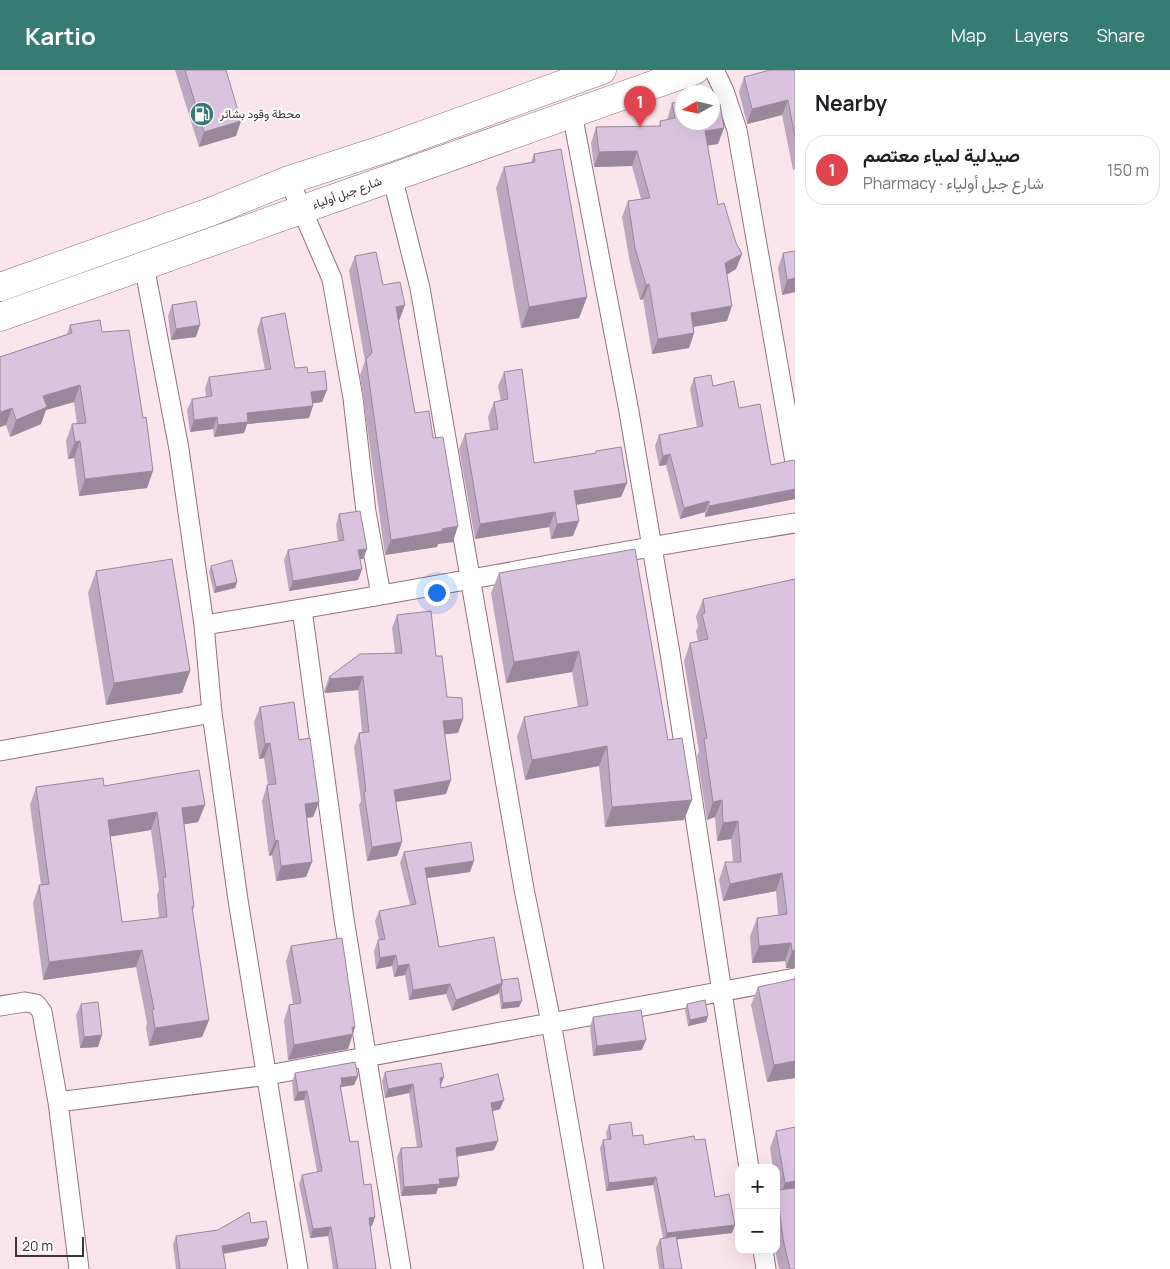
<!DOCTYPE html>
<meta charset="utf-8">
<style>
:root{--surface:#fff;--page:#f6f6f6;--text:#202124;--muted:#757577;--line:#e0e0e0;--accent:#367c72}
body{margin:0;font-family:Manrope,Vazirmatn,sans-serif;background:var(--page);color:var(--text)}
.controls{position:absolute;right:15px;bottom:15px;display:grid;overflow:hidden;border-radius:10px;box-shadow:0 5px 20px #0002}
.controls button{width:45px;height:45px;display:grid;place-items:center;padding:0;border:0;border-bottom:1px solid var(--line);background:var(--surface);color:var(--text);font:25px sans-serif}
.compass{position:absolute;left:675px;top:15px;width:45px;height:45px;border-radius:50%;background:var(--surface);box-shadow:0 5px 20px #0002;rotate:262deg}
.scale{position:absolute;left:15px;bottom:12px;width:69px;box-sizing:border-box;padding-left:5px;border:2px solid #3f3136;border-top:0;font-size:14px;line-height:18px;white-space:nowrap;color:#3f3136;-webkit-text-stroke:4px #fff;paint-order:stroke}
.you{position:absolute;left:436px;top:522px;width:18px;height:18px;margin:-12px;border:4px solid #fff;border-radius:50%;background:#1a73e8;box-shadow:0 0 0 8px #1a73e833}
.badge{display:grid;place-items:center;width:32px;height:32px;border-radius:50%;background:var(--accent);color:#fff;font-size:16px;font-weight:700}
.pin{position:absolute;translate:-50% -41px;filter:drop-shadow(0 1px 2px #0008)}
.pin::after{content:'';position:absolute;top:26px;width:18px;height:15px;background:inherit;clip-path:polygon(0 0,100% 0,50% 100%)}
.list{margin:0;padding:0;list-style:none}
h2{display:flex;justify-content:space-between;align-items:center;height:65px;margin:0;padding:0 20px;font-size:21px}
h2 small{font-size:16px;font-weight:400;color:var(--muted)}
.list li{display:grid;grid-template-columns:32px 1fr auto;gap:15px;align-items:center;box-sizing:border-box;height:70px;margin:0 10px 10px;padding:0 10px;border:1px solid var(--line);border-radius:20px}
.list b{display:block;font-size:19px;white-space:nowrap}
.list p{margin:0;font-size:16px;white-space:nowrap;color:var(--muted)}
.list em{font-size:16px;font-style:normal;color:var(--muted)}
.map{position:relative;flex:none;width:795px;height:1199px;overflow:hidden}
header{display:flex;align-items:center;gap:30px;box-sizing:border-box;height:70px;padding:0 25px;background:var(--accent);color:#fff}
header strong{font-size:24px}
nav{display:flex;gap:28px;margin-inline-start:auto;font-size:18px}
main{display:flex}
aside{flex:1;background:var(--surface)}
.map>svg:first-child{display:block}
.lines{fill:none;stroke-linecap:round;stroke-linejoin:round}
.street-casing{stroke:#93727e;stroke-width:21}
.primary-casing{stroke:#93727e;stroke-width:29}
.street{stroke:#fff;stroke-width:19}
.primary{stroke:#fff;stroke-width:28}
.wall{fill:#bba8bf;fill-rule:evenodd}
.shaded-wall{fill:#99889b}
.building{fill:#dac3de;stroke:#99889b;fill-rule:evenodd}
.labels{text-anchor:middle;stroke-width:4;stroke-linejoin:round;paint-order:stroke}
.poi-label{font-size:12px;fill:#3f3136;stroke:#fff;text-anchor:start}
.street-label{font-size:12px;fill:#3f3136;stroke:#fff}
</style>
<header>
<strong>Kartio</strong>
<nav><a>Map</a><a>Layers</a><a>Share</a></nav>
</header>
<main>
<div class="map">
<svg width="795" height="1199" viewBox="0 0 795 1199">
<rect width="100%" height="100%" fill="#fbe5ec"/>
<g class="lines">
<!-- street casing -->
<g class="street-casing">
<path id="street" d="M714,0L724,21L737,60L795,392
M572,43L628,336L670,583L749,1098
M392,106L420,218L524,819L551,952L594,1199
M289,110L332,209L353,328L366,442L381,525
M144,195L179,379L204,555L212,643L238,830L298,1199
M302,539L344,849L401,1199
M204,555C401,524 597,484 795,453
M0,681L212,643
M0,936L25,932L36,934L42,942L58,1032L79,1199
M58,1032L268,1005L795,908
M763,1180L766,1199"/>
</g>
<!-- primary casing -->
<g class="primary-casing">
<path id="primary" d="M0,217L210,142L289,110L387,78L602,0
M0,247L695,0"/>
</g>
<!-- street -->
<use href="#street" class="street"/>
<!-- primary -->
<use href="#primary" class="primary"/>
</g>
<!-- wall -->
<path class="wall" d="M175,0H226L236,66L199,77Z
M795,0V99L793,100L782,45L747,54L739,22L744,7Z
M672,33L718,74L707,75L718,135L742,184L736,199L727,204V251L694,257V263L689,278L652,284L643,229L640,230L630,193L622,147L628,131L641,129L632,96L594,97L591,73L596,57L659,56L660,51L667,50Z
M534,84L587,227L579,248L521,258L496,118L504,97L531,92Z
M783,183L795,222L782,225L778,198Z
M355,186L383,215L399,251L415,343L433,368L453,472L438,474L437,477L385,485L360,305L365,291L349,201Z
M172,235L196,267L171,270L168,246Z
M261,248L295,298L308,303L327,320L322,332L313,333L309,348L247,354L244,363L214,367L213,359L190,362L187,340L192,329L206,327L205,318L209,307L265,300L257,260Z
M70,255L102,262L147,418L79,426L74,388L68,389L66,371L72,354H77L74,332L46,340L41,354L10,367L6,355L0,357V287L67,264Z
M504,302L534,393L595,384L596,381L627,413L621,427L576,435L573,466L551,469L549,457L475,469L459,379L465,364L490,361L488,347L494,332L501,331L498,316Z
M694,308L713,316L739,338L771,395L795,391V429L705,447V442L680,449L666,395L659,396L655,376L659,365L697,357L690,319Z
M339,444L367,479L363,489H360L362,499L358,510L289,521L284,490L288,480L338,471L336,455Z
M211,496L237,512L235,518L214,523L209,502Z
M96,501L190,601L182,623L106,635L88,523Z
M499,503L668,670L684,750L605,757L599,696L525,710L517,667L524,647L578,637L572,602L506,613L491,523Z
M795,509V898H786L785,891L752,893L750,866L757,848L778,845L776,821L723,831L719,810L725,792H733L731,769L717,771L715,747L707,750L697,686L699,681L684,591L690,573L698,571L696,561L698,556L696,547L703,529Z
M397,545L436,586L447,627L458,663L444,664L446,724L396,732L402,772L397,786L367,791L359,735L361,731L354,677L359,663L362,662L358,620L325,623L324,621L329,607L395,583L392,558Z
M260,637L299,670L319,732L313,747L307,748L312,792L306,807L276,811L272,785L269,786L262,731L267,715H268L264,688L259,689L254,652Z
M104,716L205,735L198,752L184,754L194,837L192,842L209,950L202,967L149,976L146,957L147,953L136,897L43,910L33,833L39,815H41L30,735L36,717ZM151,760L159,820L157,825L159,848L122,852L110,766Z
M404,782L470,802L427,808L439,877L502,910L519,937L501,939L499,923L452,941L446,924L409,930L405,905L394,907L392,896L376,899L374,881L378,870H379L375,851L379,841L410,835L400,793Z
M291,876L355,957L348,979L288,990L284,950L289,935L293,934L286,891Z
M795,904V1008L767,1012L751,935L758,917L793,910Z
M81,934L98,977L80,978L76,945Z
M687,934L708,946L706,952L688,956L685,940Z
M593,947L642,980L593,986L590,957Z
M385,1002L441,1015V1018L500,1039L492,1041L494,1080L457,1087L459,1107L456,1116L438,1118L436,1124L401,1126L397,1087L401,1078L417,1077L409,1023L385,1028L382,1011Z
M295,1003L358,1006L354,1015L341,1017V1019L350,1072L375,1147L372,1156H370L376,1199H333L328,1166L310,1168L299,1114L302,1105L317,1102L304,1030L294,1031L292,1012Z
M609,1055L633,1066L644,1075L695,1070L715,1127L732,1163L677,1169L682,1199H659L656,1178L660,1169L663,1168L653,1115L606,1121L600,1078L603,1070H607L606,1063Z
M795,1057V1199H779L775,1180H776V1122L777,1120L776,1115V1098H773L770,1078L776,1061Z
M251,1153L269,1168L266,1176L224,1184L226,1199H176L173,1174L176,1166L218,1160Z"/>
<!-- shaded-wall -->
<path class="shaded-wall" d="M788,30L782,45L747,54L752,39Z
M241,51L236,66L199,77L204,62Z
M724,58L718,74L699,77L705,61Z
M637,81L632,96L594,97L599,82Z
M742,184L736,199L720,209L725,193Z
M795,208V222L782,225L787,210Z
M649,214L643,229L640,230L646,215Z
M587,227L579,248L521,258L529,237Z
M405,235L399,251L390,252L396,237Z
M732,236L727,251L686,258L691,243Z
M200,255L196,267L171,270L176,259Z
M694,263L689,278L652,284L658,269Z
M80,315L74,332L46,340L41,354L10,367L16,350L43,326Z
M327,320L322,332L307,334L311,322Z
M313,336L309,348L247,354L244,363L214,367L218,355L247,343Z
M12,338L6,355L0,357V344L1,342Z
M217,347L213,359L190,362L194,350Z
M80,371L74,388L68,389L75,372Z
M670,384L666,395L659,396L663,386Z
M153,401L147,418L79,426L85,409Z
M627,413L621,427L569,436L574,421Z
M795,419V429L705,447L709,436Z
M709,431L705,442L680,449L684,438Z
M555,442L549,457L475,469L480,454Z
M579,451L573,466L551,469L557,454Z
M458,456L453,472L438,474L437,477L385,485L391,470L442,459Z
M367,479L363,489L355,490L358,480Z
M362,499L358,510L289,521L293,511Z
M237,512L235,518L214,523L216,517Z
M579,581L572,602L506,613L514,592Z
M190,601L182,623L106,635L114,613Z
M363,606L358,620L325,623L330,609Z
M463,649L458,663L438,665L443,651Z
M270,673L264,688L259,689L265,674Z
M607,676L599,696L525,710L532,690Z
M451,710L446,724L389,733L394,720Z
M692,730L684,750L605,757L612,737Z
M722,730L715,747L707,750L713,732Z
M319,732L313,747L300,749L305,734Z
M205,735L198,752L175,756L182,738Z
M157,742L151,760L102,768L108,750Z
M738,751L731,769L717,771L723,753Z
M278,770L272,785L269,786L275,771Z
M402,772L397,786L367,791L372,777Z
M474,791L470,802L421,809L425,798Z
M312,792L306,807L276,811L281,796Z
M782,803L776,821L723,831L730,814Z
M791,873L785,891L752,893L759,876Z
M142,880L136,897L43,910L49,892Z
M795,880V898H786L792,881Z
M396,885L392,896L376,899L380,888Z
M409,894L405,905L394,907L398,896Z
M502,913L498,924L452,941L456,930Z
M450,914L446,924L409,930L413,920Z
M522,931L519,937L501,939L503,933Z
M708,946L706,952L688,956L690,950Z
M209,950L202,967L149,976L155,958Z
M352,957H355L348,979L288,990L294,975Z
M102,965L98,977L80,978L84,967Z
M646,970L642,980L593,986L597,976Z
M795,991V1008L767,1012L774,995Z
M358,1006L354,1015L341,1017L339,1024L341,1008Z
M444,1007L440,1017V1008Z
M413,1014L409,1023L385,1028L388,1019Z
M307,1021L304,1030L294,1031L298,1022Z
M504,1030L500,1039L487,1043L491,1033Z
M498,1071L494,1080L453,1087L456,1078Z
M459,1107L456,1116L438,1118L436,1124L401,1126L404,1117L439,1109Z
M656,1107L653,1115L606,1121L609,1113Z
M795,1111V1128L779,1130L785,1113Z
M375,1147L372,1156L366,1157L369,1148Z
M735,1155L732,1163L664,1171L667,1163Z
M331,1157L328,1166L310,1168L313,1159Z
M269,1168L266,1176L219,1184L222,1176Z"/>
<!-- building -->
<path class="building" d="M185,0H226L241,51L204,62Z
M770,0H795V67L788,30L752,39L744,7Z
M682,32V52H712V35L720,34L724,58L705,61L718,135L724,133L736,173L742,184L725,193L732,236L691,243L694,263L658,269L649,214L646,215L635,178L628,131L650,128L637,81L599,82L596,57L661,56L660,51L675,48L672,33Z
M561,79L587,227L529,237L504,97L535,92L534,84Z
M795,181V208L787,210L783,183Z
M376,182L383,215L400,212L405,235L396,237L415,343L429,341L433,368L443,367L458,456L442,459L443,461L391,470L366,289L372,283L355,186Z
M196,231L200,255L176,259L172,235Z
M285,243L295,298L307,297L308,303L325,301L327,320L311,322L313,336L247,343L248,352L218,355L217,347L194,350L192,329L212,326L209,307L271,299L261,248Z
M100,250L102,262L129,260L143,348L146,347L153,401L85,409L80,371L75,372L72,354L86,353L80,315L43,326L47,337L16,350L12,338L1,342L0,340V287L72,263L70,255Z
M522,299L534,393L596,383V381L621,377L627,413L574,421L579,451L557,454L555,442L480,454L465,364L498,359L494,332L508,329L504,302Z
M711,305L713,316L734,311L739,338L760,334L771,395L793,390L795,391V419L709,436V431L684,438L670,384L663,386L659,365L703,356L694,308Z
M360,441L367,479L358,480L362,499L293,511L288,480L344,470L339,444Z
M635,479L668,670L682,668L692,730L612,737L607,676L532,690L524,647L588,635L579,581L514,592L499,503Z
M172,489L190,601L114,613L96,501Z
M232,490L237,512L216,517L211,496Z
M795,509V880L792,881L791,873L759,876L757,848L787,844L782,803L730,814L725,792H741L738,751L723,753L722,730L713,732L704,669L707,668L690,573L708,569L702,544L705,543L703,529Z
M431,541L436,586H442L447,627L462,628L463,649L443,651L451,710L394,720L402,772L372,777L364,722L366,721L359,663L369,662L363,606L330,609L329,607L360,584L402,583L397,545Z
M294,632L299,670L310,668L319,732L305,734L312,792L281,796L278,770L275,771L267,715L276,714L270,673L265,674L260,637Z
M199,700L205,735L182,738L194,837H192L209,950L155,958L152,940L154,939L142,880L49,892L39,815L49,814L36,717L103,708L104,716ZM157,742L166,807H163L167,847L122,852L108,750Z
M471,772L474,791L425,798L439,877L494,867L502,913L456,930L450,914L413,920L409,894L398,896L396,885L380,888L378,870L385,869L379,841L416,834L404,782Z
M342,868L355,957H352L353,964L294,975L289,935L301,933L291,876Z
M518,908L522,931L503,933L501,917L502,913V910Z
M795,909V991L774,995L758,917Z
M705,930L708,946L690,950L687,934Z
M98,932L102,965L84,967L81,934Z
M641,940L646,970L597,976L593,947Z
M355,992L358,1006L341,1008L342,1015H340L350,1072L358,1071L364,1115L371,1114L375,1147L369,1148L376,1199H338L331,1157L313,1159L302,1105L322,1101L307,1021L298,1022L295,1003Z
M441,993L444,1007L440,1008L441,1018L498,1004L504,1030L491,1033L498,1071L456,1078L459,1107L439,1109L440,1114L404,1117L401,1078L422,1077L413,1014L388,1019L385,1002Z
M631,1052L633,1066L643,1065L644,1075L694,1066L695,1070L705,1069L715,1127L729,1124L735,1155L667,1163L656,1107L609,1113L603,1070L611,1069L609,1055Z
M795,1057V1111L785,1113L776,1061Z
M795,1118V1199H790L783,1169L777,1120Z
M249,1142L251,1153L266,1151L269,1168L222,1176L226,1199H180L176,1166L218,1160Z
M676,1166L682,1199H664L660,1169Z"/>
<!-- icons -->
<defs>
<g id="fuel-disc" transform="scale(1.25)"><circle r="9.5" fill="#367c72" stroke="#fff"/><path d="M-5.5-6h7V0h2V4h1.3V-2.5L3-4.5l.8-.8L6-3V5H2.5V1h-1V6h-7ZM-4.2-4.7v3.2H.2V-4.7Z" fill="#fff"/></g>
</defs>
<g fill-rule="evenodd">
<use href="#fuel-disc" x="202" y="44"/>
</g>
<g class="labels">
<!-- poi labels -->
<g class="poi-label">
<text x="220" y="48">محطة وقود بشائر</text>
</g>
<!-- street labels -->
<g class="street-label">
<text transform="translate(347 123) rotate(-20)" y="4">شارع جبل أولياء</text>
</g>
</g>
</svg>
<div class="controls">
<button>+</button>
<button>−</button>
</div>
<svg class="compass" viewBox="-18 -18 36 36"><path d="M0-13l5 13h-10z" fill="#e53935"/><path d="M0 13l5-13h-10z" fill="#757577"/></svg>
<div class="scale">20 m</div>
<div class="you"></div>
<div class="pin badge" style="left:640px;top:57px;background:#e0444e">1</div>
</div>
<aside>
<h2>Nearby<small></small></h2>
<ul class="list">
<li><span class="badge" style="background:#e0444e">1</span><div><b>صيدلية لمياء معتصم</b><p>Pharmacy · شارع جبل أولياء</p></div><em>150 m</em></li>
</ul>
</aside>
</main>
